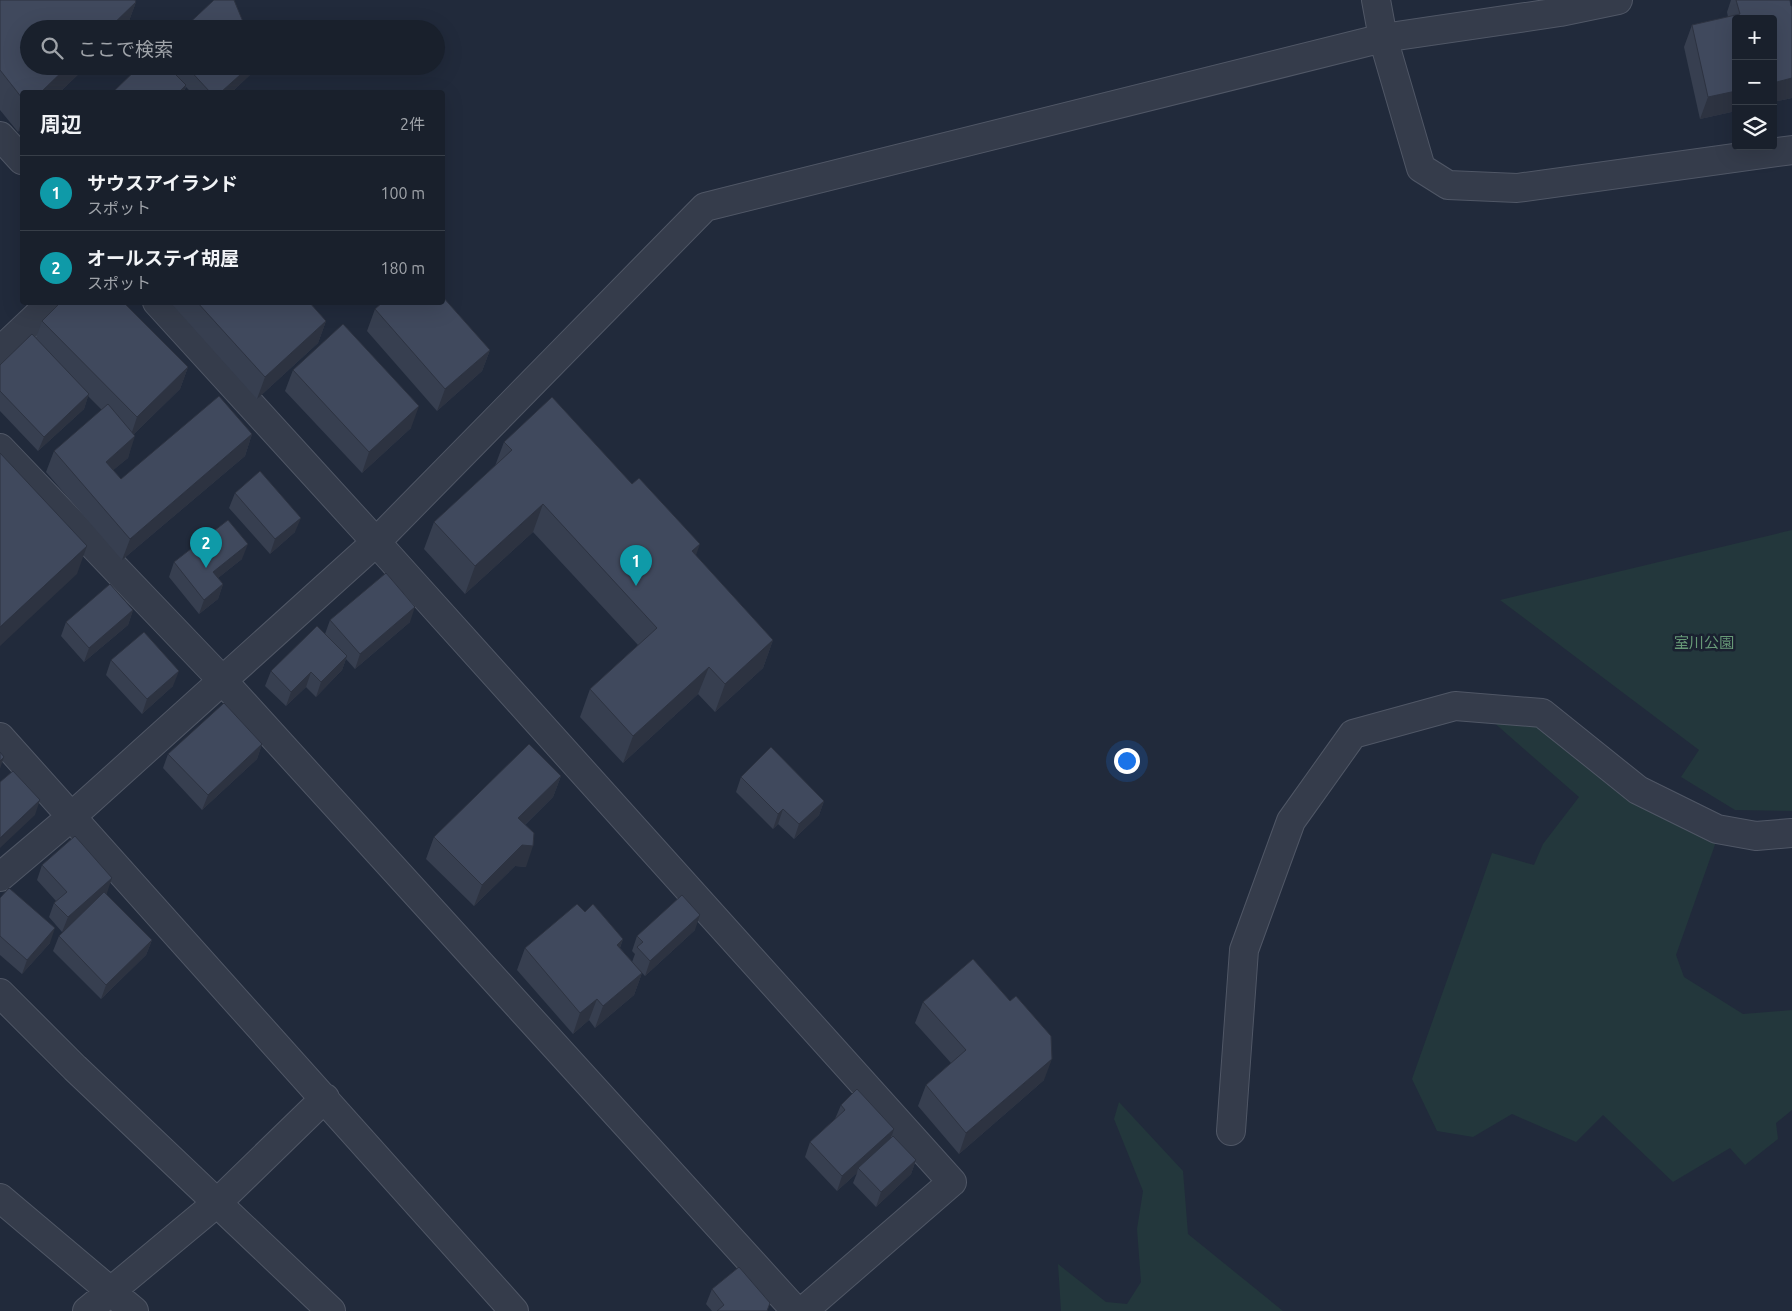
<!DOCTYPE html>
<html lang="ja">
<meta charset="utf-8">
<style>
:root{--surface:#19202c;--page:#222834;--text:#f1f3f6;--muted:#9fa3a9;--line:#373e48;--accent:#82a5fa}
body{margin:0;font-family:Ubuntu,"Noto Sans JP",sans-serif;background:var(--page);color:var(--text)}
.controls{position:absolute;right:15px;top:15px;display:grid;overflow:hidden;border-radius:5px;box-shadow:0 5px 20px #0002}
.controls button{width:45px;height:45px;display:grid;place-items:center;padding:0;border:0;border-bottom:1px solid var(--line);background:var(--surface);color:var(--text);font:25px sans-serif}
.you{position:absolute;left:1126px;top:760px;width:18px;height:18px;margin:-12px;border:4px solid #fff;border-radius:50%;background:#1a73e8;box-shadow:0 0 0 8px #1a73e833}
.badge{display:grid;place-items:center;width:32px;height:32px;border-radius:50%;background:var(--accent);color:#fff;font-size:16px;font-weight:700}
.pin{position:absolute;translate:-50% -41px;filter:drop-shadow(0 1px 2px #0008)}
.pin::after{content:'';position:absolute;top:26px;width:18px;height:15px;background:inherit;clip-path:polygon(0 0,100% 0,50% 100%)}
.list{margin:0;padding:0;list-style:none}
h2{display:flex;justify-content:space-between;align-items:center;height:65px;margin:0;padding:0 20px;font-size:21px}
h2 small{font-size:16px;font-weight:400;color:var(--muted)}
.list li{display:grid;grid-template-columns:32px 1fr auto;gap:15px;align-items:center;box-sizing:border-box;height:75px;padding:0 20px;border-top:1px solid var(--line)}
.list b{display:block;font-size:19px;white-space:nowrap}
.list p{margin:0;font-size:16px;white-space:nowrap;color:var(--muted)}
.list em{font-size:16px;font-style:normal;color:var(--muted)}
.icon{flex:none;width:28px;height:28px;fill:none;stroke:currentColor;stroke-width:2;stroke-linecap:round;stroke-linejoin:round}
.map{position:relative;flex:none;width:1792px;height:1311px;overflow:hidden}
.search{position:absolute;background:var(--surface);box-shadow:0 5px 20px #0002;left:20px;top:20px;width:425px;height:55px;display:flex;align-items:center;gap:12px;box-sizing:border-box;padding:0 18px;border-radius:28px;color:var(--muted);font-size:19px}
.panel{position:absolute;background:var(--surface);box-shadow:0 5px 20px #0002;left:20px;top:90px;width:425px;height:215px;border-radius:5px}
.map>svg:first-child{display:block}
.green{fill:#23373c}
.lines{fill:none;stroke-linecap:round;stroke-linejoin:round}
.street-casing{stroke:#505766;stroke-width:30}
.street{stroke:#353c4b;stroke-width:28}
.wall{fill:#373f50}
.shaded-wall{fill:#2d3341}
.building{fill:#40495d;stroke:#2d3341}
.labels{text-anchor:middle;stroke-width:5;stroke-linejoin:round;paint-order:stroke}
.park-label{font-size:15px;fill:#679977;stroke:#1a2130}
</style>
<div class="map">
<svg width="1792" height="1311" viewBox="0 0 1792 1311">
<rect width="100%" height="100%" fill="#212a3b"/>
<!-- green -->
<path class="green" d="M1792,530V811L1735,810L1681,777L1699,750L1500,600Z
M1491,720L1534,722L1717,839L1676,955L1684,977L1743,1014L1792,1010V1110L1776,1123L1778,1139L1745,1165L1730,1148L1673,1182L1603,1115L1576,1142L1512,1114L1473,1137L1437,1131L1412,1079L1492,853L1534,865L1543,844L1579,797Z
M1119,1102L1183,1171L1188,1234L1283,1311H1061L1058,1264L1106,1302L1127,1304L1141,1282L1137,1229L1143,1191L1114,1119Z"/>
<g class="lines">
<!-- street casing -->
<g class="street-casing">
<path id="street" d="M1376,0L1383,38L1421,168L1448,185L1517,188L1792,150
M0,136L22,160
M157,302L376,542L952,1182L803,1311
M0,351L52,302
M0,448L223,681L796,1311
M0,737L514,1311
M0,877L71,817L376,542L705,207L1383,38L1560,12L1618,0
M0,993L75,1068L331,1311
M1231,1131L1244,950L1291,821L1353,734L1455,706L1542,713L1638,790L1717,829L1756,836L1792,833
M0,1198L134,1311
M87,1311L218,1202L325,1098"/>
</g>
<!-- street -->
<use href="#street" class="street"/>
</g>
<!-- wall -->
<path class="wall" d="M0,0L136,2L126,29H29V66H87L60,92H22V128L18,132L0,110Z
M1731,0H1790L1791,6H1792V98L1773,102V19H1736V111L1700,119L1684,47L1692,25L1728,17L1727,12Z
M140,66H255L252,73L232,92H191L186,87L184,92H113Z
M170,302H309L326,321L318,343L257,399Z
M375,309L490,350L482,371L437,411L367,331Z
M42,321L188,367L180,389L134,434L128,458L113,470L121,479L252,434L245,456L122,560L46,472L54,451L102,410L88,396L84,409L38,451L0,411V365L36,338Z
M293,370L411,428L362,473L285,391Z
M504,442L696,556L773,640L763,668L715,712L698,694L623,763L580,717L590,689L638,645L533,532L465,594L424,549L434,522L495,466Z
M235,493L295,532L270,554L229,508Z
M242,559L218,578L223,584L218,599L199,614L169,577L174,562Z
M133,610L128,625L84,662L61,636L66,622Z
M330,620L410,622L355,669L346,659L342,670L316,697L306,687L286,706L265,686L271,671L325,634Z
M111,660L173,686L142,714L106,675Z
M262,744L257,759L202,810L163,768L168,754Z
M561,776L553,797L525,825L526,867L515,866L474,906L426,859L434,837Z
M741,777L824,801L819,815L794,839L778,824L773,829L736,792Z
M42,865L107,893L106,894L152,940L146,955L101,999L53,951L59,936L71,924L62,932L49,917L54,903L56,901L37,880Z
M0,898L50,943L22,974L0,955Z
M585,912L623,939L620,948L642,973L634,995L595,1028L589,1020L573,1034L517,970L525,948Z
M695,930L645,976L632,962L635,954L632,951L637,936Z
M923,1002L1044,1080L959,1154L918,1106L926,1085L951,1063L915,1023Z
M841,1105L891,1138L916,1160L911,1174L876,1207L853,1183L857,1173L837,1191L805,1157L810,1142L835,1119Z
M712,1289L767,1311H712L706,1304Z"/>
<!-- shaded-wall -->
<path class="shaded-wall" d="M136,2L126,29H108Z
M68,66H87L60,92H41Z
M250,66H255L252,73L232,92H221Z
M1792,78V98L1773,102V83Z
M186,85L184,92H179Z
M1736,91V111L1700,119L1708,97Z
M22,120V128L18,132Z
M326,321L318,343L257,399L265,377Z
M490,350L482,371L437,411L445,389Z
M188,367L180,389L130,438L137,417Z
M89,394L84,409L38,451L44,437Z
M419,406L411,428L362,473L369,452Z
M252,434L245,456L122,560L130,539Z
M135,436L128,458L98,483L106,462Z
M543,504L533,532L465,594L475,566Z
M301,518L295,532L270,554L275,539Z
M248,544L242,559L208,586L213,572Z
M700,544L690,572L692,551Z
M87,546L77,574L0,646V627Z
M223,584L218,599L199,614L204,600Z
M415,607L410,622L355,669L360,654Z
M133,610L128,625L84,662L89,648Z
M773,640L763,668L715,712L725,684Z
M347,656L342,670L316,697L321,682Z
M709,667L698,694L623,763L633,736Z
M179,671L173,686L142,714L147,699Z
M311,672L306,687L286,706L291,692Z
M262,744L257,759L202,810L208,795Z
M4,757L0,769V761Z
M561,776L553,797L510,839L518,818Z
M40,800L35,815L0,848V838Z
M824,801L819,815L794,839L799,824Z
M783,809L778,824L773,829L778,814Z
M522,845L533,846L526,867L515,866L474,906L482,885Z
M112,878L107,893L62,932L68,917Z
M700,915L695,930L645,976L650,961Z
M55,928L50,943L22,974L27,960Z
M623,939L615,961L617,945Z
M152,940L146,955L101,999L106,985Z
M642,973L634,995L595,1028L603,1006Z
M597,999L589,1020L573,1034L580,1013Z
M1052,1059L1044,1080L959,1154L966,1133Z
M894,1129L889,1144L858,1168L857,1173L837,1191L842,1176Z
M916,1160L911,1174L876,1207L881,1192Z"/>
<!-- building -->
<path class="building" d="M0,0H135L136,2L108,29H29V66H68L41,92H22V98L0,70Z
M214,0H234L246,29H183Z
M1736,0H1790L1791,6H1792V78L1773,83V19H1736V91L1708,97L1692,25L1740,14Z
M140,66H167L186,85L179,92H113Z
M186,66H250L221,92H210Z
M442,296L490,350L445,389L375,309L383,302H442Z
M61,302H123L188,367L137,417L42,321Z
M197,302H309L326,321L265,377Z
M343,324L419,406L369,452L293,370Z
M32,334L89,394L44,437L0,391V365Z
M219,396L252,434L130,539L54,451L108,404L135,436L106,462L121,479Z
M552,397L632,484L639,478L700,544L692,551L773,640L725,684L709,667L633,736L590,689L657,628L543,504L475,566L434,522L512,450L504,442Z
M0,453L87,546L0,627Z
M260,471L301,518L275,539L235,493Z
M228,520L248,544L213,572L223,584L204,600L174,562Z
M386,573L415,607L360,654L330,620Z
M110,584L133,610L89,648L66,622Z
M317,626L347,656L321,682L311,672L291,692L271,671Z
M144,632L179,671L147,699L111,660Z
M224,703L262,744L208,795L168,754Z
M529,744L561,776L518,818L534,833L533,846L522,845L482,885L434,837Z
M771,747L824,801L799,824L783,809L778,814L741,777Z
M0,752L4,757L0,761Z
M13,771L40,800L0,838V782Z
M75,836L112,878L68,917L54,903L67,892L42,865Z
M9,888L55,928L27,960L0,936V898Z
M104,892L152,940L106,985L59,936Z
M682,895L700,915L650,961L637,947L643,942L637,936Z
M577,904L585,912L593,904L623,939L617,945L642,973L603,1006L597,999L580,1013L525,948Z
M973,959L1010,1001L1016,996L1051,1036L1052,1059L966,1133L926,1085L966,1050L923,1002Z
M857,1089L894,1129L842,1176L810,1142L845,1110L841,1105Z
M893,1136L916,1160L881,1192L858,1168Z
M739,1267L770,1303L767,1311H717L724,1305L712,1289Z"/>
<g class="labels">
<!-- park labels -->
<g class="park-label">
<text x="1704" y="648">室川公園</text>
</g>
</g>
</svg>
<div class="controls">
<button>+</button>
<button>−</button>
<button><svg class="icon" aria-label="layers" viewBox="0 0 24 24"><path d="M12 4l9 5-9 5-9-5zM3 14l9 5 9-5"/></svg></button>
</div>
<div class="you"></div>
<div class="pin badge" style="left:636px;top:586px;background:#0f9aa8">1</div>
<div class="pin badge" style="left:206px;top:568px;background:#0f9aa8">2</div>
<div class="search"><svg class="icon" aria-label="search" viewBox="0 0 24 24"><circle cx="10" cy="10" r="6"/><path d="M15 15l6 6"/></svg>ここで検索</div>
<section class="panel">
<h2>周辺<small>2件</small></h2>
<ul class="list">
<li><span class="badge" style="background:#0f9aa8">1</span><div><b>サウスアイランド</b><p>スポット</p></div><em>100 m</em></li>
<li><span class="badge" style="background:#0f9aa8">2</span><div><b>オールステイ胡屋</b><p>スポット</p></div><em>180 m</em></li>
</ul>
</section>
</div>
